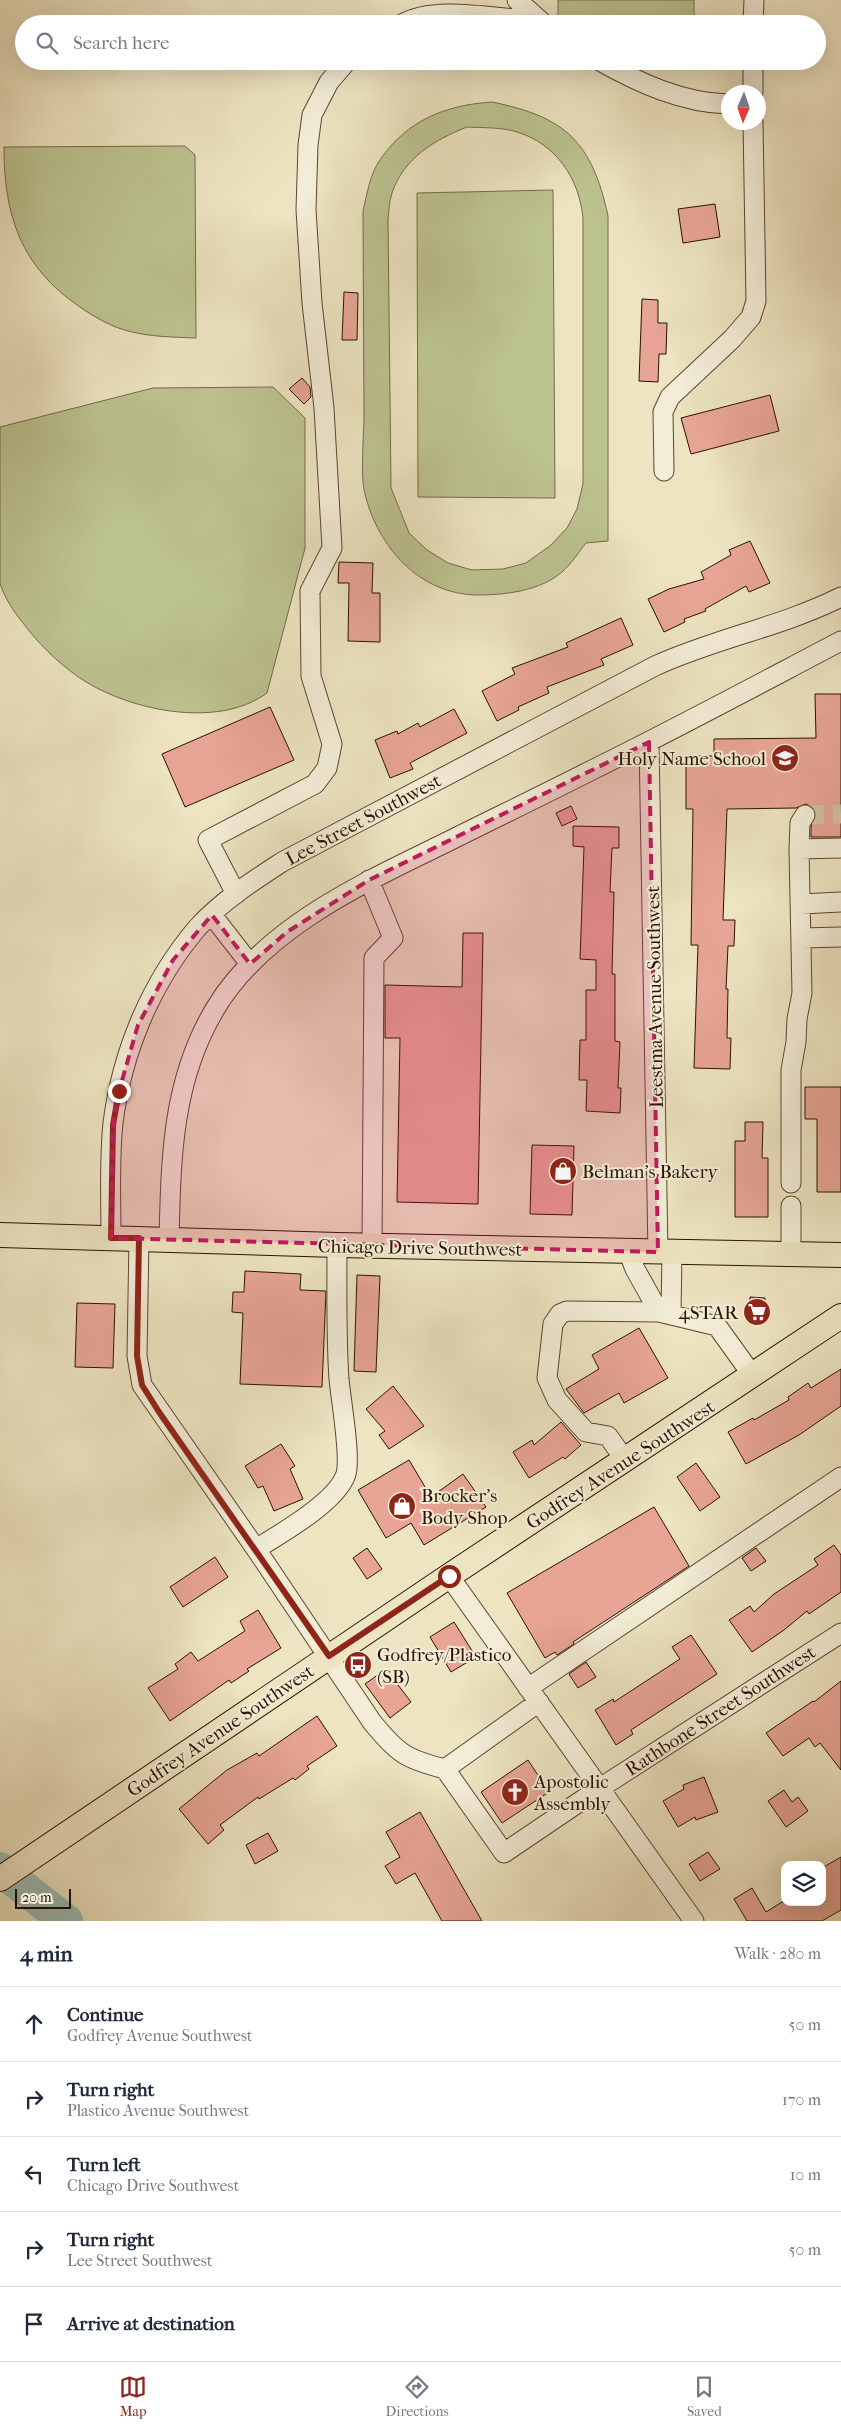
<!DOCTYPE html>
<meta charset="utf-8">
<style>
:root{--surface:#fff;--page:#f2f2f3;--text:#1f2937;--muted:#747a83;--line:#e0e1e3;--accent:#8f2418}
body{margin:0;font-family:"IM FELL French Canon",serif;background:var(--page);color:var(--text)}
.controls{position:absolute;right:15px;bottom:15px;display:grid;overflow:hidden;border-radius:10px;box-shadow:0 5px 20px #0002}
.controls button{width:45px;height:45px;display:grid;place-items:center;padding:0;border:0;border-bottom:1px solid var(--line);background:var(--surface);color:var(--text);font:25px sans-serif}
.compass{position:absolute;left:721px;top:85px;width:45px;height:45px;border-radius:50%;background:var(--surface);box-shadow:0 5px 20px #0002;rotate:182deg}
.scale{position:absolute;left:15px;bottom:12px;width:56px;box-sizing:border-box;padding-left:5px;border:2px solid #2b1003;border-top:0;font-size:14px;line-height:18px;white-space:nowrap;color:#2b1003;-webkit-text-stroke:4px #f3edd7;paint-order:stroke}
.stop{position:absolute;width:15px;height:15px;margin:-11px;border:4px solid #8f2418;border-radius:50%;background:#fff}
.stop.end{background:#8f2418;border-color:#fff;box-shadow:0 1px 5px #0008}
.list{margin:0;padding:0;list-style:none}
h2{display:flex;justify-content:space-between;align-items:center;height:65px;margin:0;padding:0 20px;font-size:21px}
h2 small{font-size:16px;font-weight:400;color:var(--muted)}
.list li{display:grid;grid-template-columns:32px 1fr auto;gap:15px;align-items:center;box-sizing:border-box;height:75px;padding:0 20px;border-top:1px solid var(--line)}
.list b{display:block;font-size:19px;white-space:nowrap}
.list p{margin:0;font-size:16px;white-space:nowrap;color:var(--muted)}
.list em{font-size:16px;font-style:normal;color:var(--muted)}
.icon{flex:none;width:28px;height:28px;fill:none;stroke:currentColor;stroke-width:2;stroke-linecap:round;stroke-linejoin:round}
.map{position:relative;flex:none;width:841px;height:1921px;overflow:hidden}
.search{position:absolute;background:var(--surface);box-shadow:0 5px 20px #0002;left:15px;right:15px;top:15px;height:55px;display:flex;align-items:center;gap:12px;box-sizing:border-box;padding:0 18px;border-radius:28px;color:var(--muted);font-size:19px}
.sheet{height:440px;background:var(--surface)}
nav{display:flex;justify-content:space-around;align-items:center;box-sizing:border-box;height:70px;border-top:1px solid var(--line);background:var(--surface);font-size:14px;color:var(--muted)}
nav a{display:grid;justify-items:center;gap:2px}
nav .on{color:var(--accent)}
.map>svg:first-child{display:block}
.green{fill:#bcc390;stroke:#746a4a;fill-rule:evenodd}
.lines{fill:none;stroke-linecap:round;stroke-linejoin:round}
.river{stroke:#9abeb9;stroke-width:34}
.building{fill:#e8a595;stroke:#2b1003}
.minor-tunnel{stroke:#d0c4a4;stroke-width:19;stroke-dasharray:19 9;stroke-linecap:butt}
.minor-casing{stroke:#5c4532;stroke-width:21}
.major-casing{stroke:#2b1003;stroke-width:26}
.minor{stroke:#f3edd7;stroke-width:19}
.major{stroke:#ede4c1;stroke-width:24}
.route{stroke:#8f2418;stroke-width:6}
.marked{fill:#c2185b;fill-opacity:0.2;stroke:#c2185b;stroke-width:4;stroke-dasharray:10 6;stroke-linejoin:round}
.labels{text-anchor:middle;stroke-width:4;stroke-linejoin:round;paint-order:stroke}
.poi-label{font-size:19px;fill:#2b1003;stroke:#f3edd7;text-anchor:start}
.street-label{font-size:19px;fill:#2b1003;stroke:#f3edd7}
</style>
<div class="map">
<svg width="841" height="1921" viewBox="0 0 841 1921">
<rect width="100%" height="100%" fill="#ede4c1"/>
<filter id="stains"><feTurbulence type="fractalNoise" baseFrequency=".004" numOctaves="4"/><feColorMatrix values="0 0 0 0 .2 0 0 0 0 .09 0 0 0 0 .02 0 0 0 .5 -.17"/></filter>
<radialGradient id="worn" r=".72"><stop offset=".6" stop-color="#630" stop-opacity="0"/><stop offset="1" stop-color="#630" stop-opacity=".3"/></radialGradient>
<!-- green -->
<path class="green" d="M558,0H694V24H558Z
M492,102C566,117 592,142 608,216V541L586,543C579,552 572,563 562,572C540,591 505,595 477,595C419,594 378,547 365,494C360,476 364,435 364,415C364,347 363,279 363,211C367,194 370,174 380,160C407,120 446,105 492,102ZM467,127C483,128 502,127 517,132C556,144 579,178 583,218V484L577,509L567,528L551,545L526,563L503,569L472,570L448,563L427,550L409,533L391,488L388,220C389,212 389,201 392,193C404,158 434,140 467,127Z
M185,146L195,155L196,338C173,337 151,337 128,331C112,327 94,317 80,307C21,267 4,216 4,147Z
M553,190L555,498L418,497L417,193Z
M273,387L305,418V548L267,693C217,730 125,710 77,676C56,661 38,643 23,623C14,612 4,597 0,583C0,571 0,554 0,542C0,503 0,465 0,427L153,388Z"/>
<g class="lines">
<!-- river -->
<path class="river" d="M0,1869L66,1921"/>
</g>
<!-- building -->
<path class="building" d="M715,204L720,237L683,243L678,209Z
M344,292L358,293L357,340H342Z
M642,299L658,300V323H667L666,354H659L658,382L639,381Z
M302,378L310,387L311,397L304,404L289,389Z
M770,395L779,431L691,454L681,418Z
M750,541L770,583L749,592L746,586L705,609L706,611L684,619L685,622L664,632L648,599L669,589L704,579L701,572L731,555L729,550Z
M339,562L373,563L372,593H380V642L348,641L349,583H338Z
M621,618L633,645L601,659L604,665L547,687L549,693L518,707L519,710L497,721L482,691L515,674L512,668L568,647L566,643Z
M815,694H841V837H811V826L816,815L815,809L806,804L796,808L727,809L723,920H735L734,946H728L726,989H728L727,1038H731L730,1069L694,1068L698,945H691L693,809H686V756H714V739L816,738Z
M270,707L294,760L185,807L162,754Z
M454,709L467,733L410,763L413,769L390,778L375,740L397,731L398,734L418,723L420,727Z
M571,806L577,819L562,826L556,813Z
M573,826L619,827V848H612L610,892H614L612,974H615V1041L620,1042L618,1088H621L620,1113L586,1111L587,1080H579L580,1040H586V990H596V960L580,959L584,847L573,846Z
M463,933H483L478,1204L397,1202L400,1038H385V985L462,987Z
M805,1087H841V1192H817V1119H805Z
M745,1122H763L762,1158H768V1217H735V1141H745Z
M532,1145L574,1146L572,1215L530,1214Z
M245,1271L301,1274L300,1290L326,1291L322,1387L240,1384L243,1313L232,1312L233,1292H244Z
M357,1275L380,1276L376,1372L354,1371Z
M750,1297L765,1298L764,1323L749,1322Z
M77,1303L115,1304L113,1368L75,1367Z
M639,1328L668,1378L624,1403L619,1393L584,1413L566,1389L599,1369L592,1355Z
M841,1369V1406L799,1435L746,1464L728,1432L753,1418L754,1420L789,1400L788,1397L808,1383L811,1388Z
M393,1386L424,1426L389,1449L379,1435L385,1431L366,1409Z
M561,1422L581,1445L565,1459L563,1457L529,1478L513,1452L532,1440L534,1445Z
M281,1444L295,1466L290,1469L303,1499L274,1511L263,1486L258,1488L245,1466Z
M409,1460L431,1497L463,1474L486,1507L424,1545L411,1523L386,1538L358,1490Z
M696,1463L720,1497L700,1511L677,1477Z
M654,1507L689,1566L573,1642L574,1644L557,1655L555,1652L545,1658L507,1593Z
M834,1545L841,1555V1592L809,1614L807,1611L784,1630L752,1652L729,1620L750,1606L754,1612L774,1594L818,1565L814,1559Z
M367,1548L382,1569L367,1579L353,1558Z
M756,1548L766,1561L751,1571L742,1558Z
M215,1557L228,1577L183,1607L170,1587Z
M258,1610L281,1648L247,1669L249,1671L231,1683L229,1680L170,1721L148,1688L178,1669L175,1664L191,1652L198,1661L245,1631L240,1621Z
M454,1622L476,1657L451,1672L430,1637Z
M691,1635L717,1674L631,1730L633,1734L616,1745L595,1710L613,1699L614,1702L680,1659L672,1647Z
M586,1662L596,1677L578,1688L569,1674Z
M386,1669L411,1702L390,1718L365,1684Z
M841,1681V1770L820,1743L815,1747L809,1738L783,1756L766,1733L813,1701L814,1702Z
M317,1716L337,1746L307,1766L309,1769L295,1780L293,1778L259,1799L258,1797L220,1825L224,1830L208,1844L179,1809L227,1770L257,1753L259,1756Z
M528,1760L549,1792L502,1823L481,1792Z
M704,1777L718,1812L696,1820L695,1817L678,1827L663,1801L684,1789L683,1785Z
M784,1790L792,1802L798,1797L808,1811L786,1827L768,1801Z
M420,1812L482,1921H442L415,1873L396,1884L385,1866L400,1857L386,1832Z
M268,1833L278,1851L255,1864L246,1845Z
M708,1852L720,1869L700,1881L689,1864Z
M841,1857V1910L822,1921H747L734,1899L752,1888L766,1912L782,1902H822V1868Z"/>
<g class="lines">
<!-- minor-tunnel -->
<path class="minor-tunnel" d="M805,815L841,814"/>
<!-- minor casing -->
<g class="minor-casing">
<path id="minor" d="M517,0L544,24
M402,24C431,7 482,16 515,19L525,9
M753,24L754,0
M600,61C639,83 683,103 728,104
M753,92V61
M664,471L663,412L670,397L732,339L751,317L756,301L753,122
M649,742L658,1252
M799,849L800,823L805,815
M369,880L393,938L374,958L372,1246
M236,894L208,840L315,784L327,768L332,744L311,676L310,591L332,548L324,408L312,303L306,210L308,145L312,115L329,82L347,61
M801,904L841,902
M212,915L250,964
M802,938L841,937
M791,1183V1070L796,1042L797,1019L802,993L799,849L841,848
M791,1206V1254
M111,1238C111,1200 109,1161 113,1123C122,1052 151,982 198,927C222,901 253,881 282,862L655,666C716,638 781,627 841,597
M139,1238L137,1356L142,1385L256,1549L372,1722C398,1754 406,1759 445,1769
M169,1240C171,1157 172,1081 215,1009C263,928 365,882 445,843C495,818 545,794 594,769C677,728 759,684 841,641
M628,1251L635,1269L659,1312L717,1326L753,1376
M671,1314L672,1252
M625,1460L608,1436L586,1432L557,1400L547,1378L553,1324L560,1314L567,1311L659,1312
M256,1549C280,1534 337,1502 346,1474C351,1456 341,1401 339,1379C336,1335 337,1290 337,1245
M449,1576L694,1921
M528,1688L841,1477
M539,1702L445,1769L504,1853L600,1788L841,1633"/>
</g>
<!-- major casing -->
<g class="major-casing">
<path id="major" d="M0,1235L337,1245L841,1255
M0,1879L449,1576L841,1316"/>
</g>
<!-- minor -->
<use href="#minor" class="minor"/>
<!-- major -->
<use href="#major" class="major"/>
</g>
<g class="lines">
<!-- route -->
<path class="route" d="M119,1091L113,1125L111,1238H139L137,1356L142,1385L159,1412L329,1656L449,1576"/>
</g>
<!-- marked area -->
<path class="marked" d="M649,742L658,1252L111,1238L113,1125L119,1091L138,1025L173,960L212,915L250,964L287,932L369,880Z"/>
<!-- icons -->
<defs>
<g id="school-disc" transform="scale(1.4375)"><circle r="9.5" fill="#8f2418" stroke="#f3edd7"/><path d="M0-5L7-2L0 1L-7-2ZM-4 1L0 2.5L4 1V4Q0 6-4 4Z" fill="#fff"/></g>
<g id="shop-disc" transform="scale(1.4375)"><circle r="9.5" fill="#8f2418" stroke="#f3edd7"/><path d="M-5-2.5h2.3a2.7 3.5 0 0 1 5.4 0H5L5.5 6h-11ZM-1.5-2.5h3a1.5 2.3 0 0 0-3 0Z" fill="#fff"/></g>
<g id="supermarket-disc" transform="scale(1.4375)"><circle r="9.5" fill="#8f2418" stroke="#f3edd7"/><path d="M-6-5.5h2.5l.6 2H6L4.5 2H-2.5L-4.4-4H-6ZM-1.5 3.2a1.3 1.3 0 1 0 .1 0ZM3 3.2a1.3 1.3 0 1 0 .1 0Z" fill="#fff"/></g>
<g id="bus-disc" transform="scale(1.4375)"><circle r="9.5" fill="#8f2418" stroke="#f3edd7"/><path d="M-5-6H5V4H4V6H2V4H-2V6H-4V4H-5ZM-3.5-4V0h7V-4ZM-3.5 1.2v1.5H-2V1.2ZM2 1.2v1.5H3.5V1.2Z" fill="#fff"/></g>
<g id="church-disc" transform="scale(1.4375)"><circle r="9.5" fill="#8f2418" stroke="#f3edd7"/><path d="M-1.2-6h2.4v3.5h3.3v2.4h-3.3V6h-2.4V-.1h-3.3v-2.4h3.3Z" fill="#fff"/></g>
</defs>
<g fill-rule="evenodd">
<use href="#school-disc" x="785" y="758"/>
<use href="#shop-disc" x="563" y="1171"/>
<use href="#supermarket-disc" x="757" y="1312"/>
<use href="#shop-disc" x="402" y="1506"/>
<use href="#bus-disc" x="358" y="1665"/>
<use href="#church-disc" x="515" y="1792"/>
</g>
<g class="labels">
<!-- poi labels -->
<g class="poi-label">
<text x="766" y="765" text-anchor="end">Holy Name School</text>
<text x="582" y="1178">Belman's Bakery</text>
<text x="738" y="1319" text-anchor="end">4STAR</text>
<text x="421" y="1502">Brocker's<tspan x="421" dy="22">Body Shop</tspan></text>
<text x="377" y="1661">Godfrey/Plastico<tspan x="377" dy="22">(SB)</tspan></text>
<text x="534" y="1788">Apostolic<tspan x="534" dy="22">Assembly</tspan></text>
</g>
<!-- street labels -->
<g class="street-label">
<text transform="translate(363 819) rotate(-28)" y="7">Lee Street Southwest</text>
<text transform="translate(654 997) rotate(-91)" y="7">Leestma Avenue Southwest</text>
<text transform="translate(420 1247) rotate(1)" y="7">Chicago Drive Southwest</text>
<text transform="translate(620 1464) rotate(-33)" y="7">Godfrey Avenue Southwest</text>
<text transform="translate(720 1710) rotate(-33)" y="7">Rathbone Street Southwest</text>
<text transform="translate(220 1730) rotate(-34)" y="7">Godfrey Avenue Southwest</text>
</g>
</g>
<rect width="100%" height="100%" filter="url(#stains)"/>
<rect width="100%" height="100%" fill="url(#worn)"/>
</svg>
<div class="controls">
<button><svg class="icon" aria-label="layers" viewBox="0 0 24 24"><path d="M12 4l9 5-9 5-9-5zM3 14l9 5 9-5"/></svg></button>
</div>
<svg class="compass" viewBox="-18 -18 36 36"><path d="M0-13l5 13h-10z" fill="#e53935"/><path d="M0 13l5-13h-10z" fill="#747a83"/></svg>
<div class="scale">20 m</div>
<div class="stop" style="left:449px;top:1576px"></div>
<div class="stop end" style="left:119px;top:1091px"></div>
<div class="search"><svg class="icon" aria-label="search" viewBox="0 0 24 24"><circle cx="10" cy="10" r="6"/><path d="M15 15l6 6"/></svg>Search here</div>
</div>
<section class="sheet">
<h2>4 min<small>Walk · 280 m</small></h2>
<ul class="list">
<li><svg class="icon" aria-label="ahead" viewBox="0 0 24 24"><path d="M12 20V5M6 11l6-6 6 6"/></svg><div><b>Continue</b><p>Godfrey Avenue Southwest</p></div><em>50 m</em></li>
<li><svg class="icon" aria-label="right" viewBox="0 0 24 24"><path d="M7 20v-9h11M14 6l5 5-5 5"/></svg><div><b>Turn right</b><p>Plastico Avenue Southwest</p></div><em>170 m</em></li>
<li><svg class="icon" aria-label="left" viewBox="0 0 24 24"><path d="M17 20v-9H6M10 6l-5 5 5 5"/></svg><div><b>Turn left</b><p>Chicago Drive Southwest</p></div><em>10 m</em></li>
<li><svg class="icon" aria-label="right" viewBox="0 0 24 24"><path d="M7 20v-9h11M14 6l5 5-5 5"/></svg><div><b>Turn right</b><p>Lee Street Southwest</p></div><em>50 m</em></li>
<li><svg class="icon" aria-label="arrive" viewBox="0 0 24 24"><path d="M6 21V4h12l-3 4 3 4H6"/></svg><div><b>Arrive at destination</b></div></li>
</ul>
</section>
<nav>
<a class="on"><svg class="icon" aria-label="map" viewBox="0 0 24 24"><path d="M3 6l6-2 6 2 6-2v14l-6 2-6-2-6 2zM9 4v14M15 6v14"/></svg>Map</a>
<a><svg class="icon" aria-label="directions" viewBox="0 0 24 24"><path d="M12 3l9 9-9 9-9-9zM9 14v-3h6M13 9l2 2-2 2"/></svg>Directions</a>
<a><svg class="icon" aria-label="saved" viewBox="0 0 24 24"><path d="M7 4h10v16l-5-4-5 4z"/></svg>Saved</a>
</nav>
